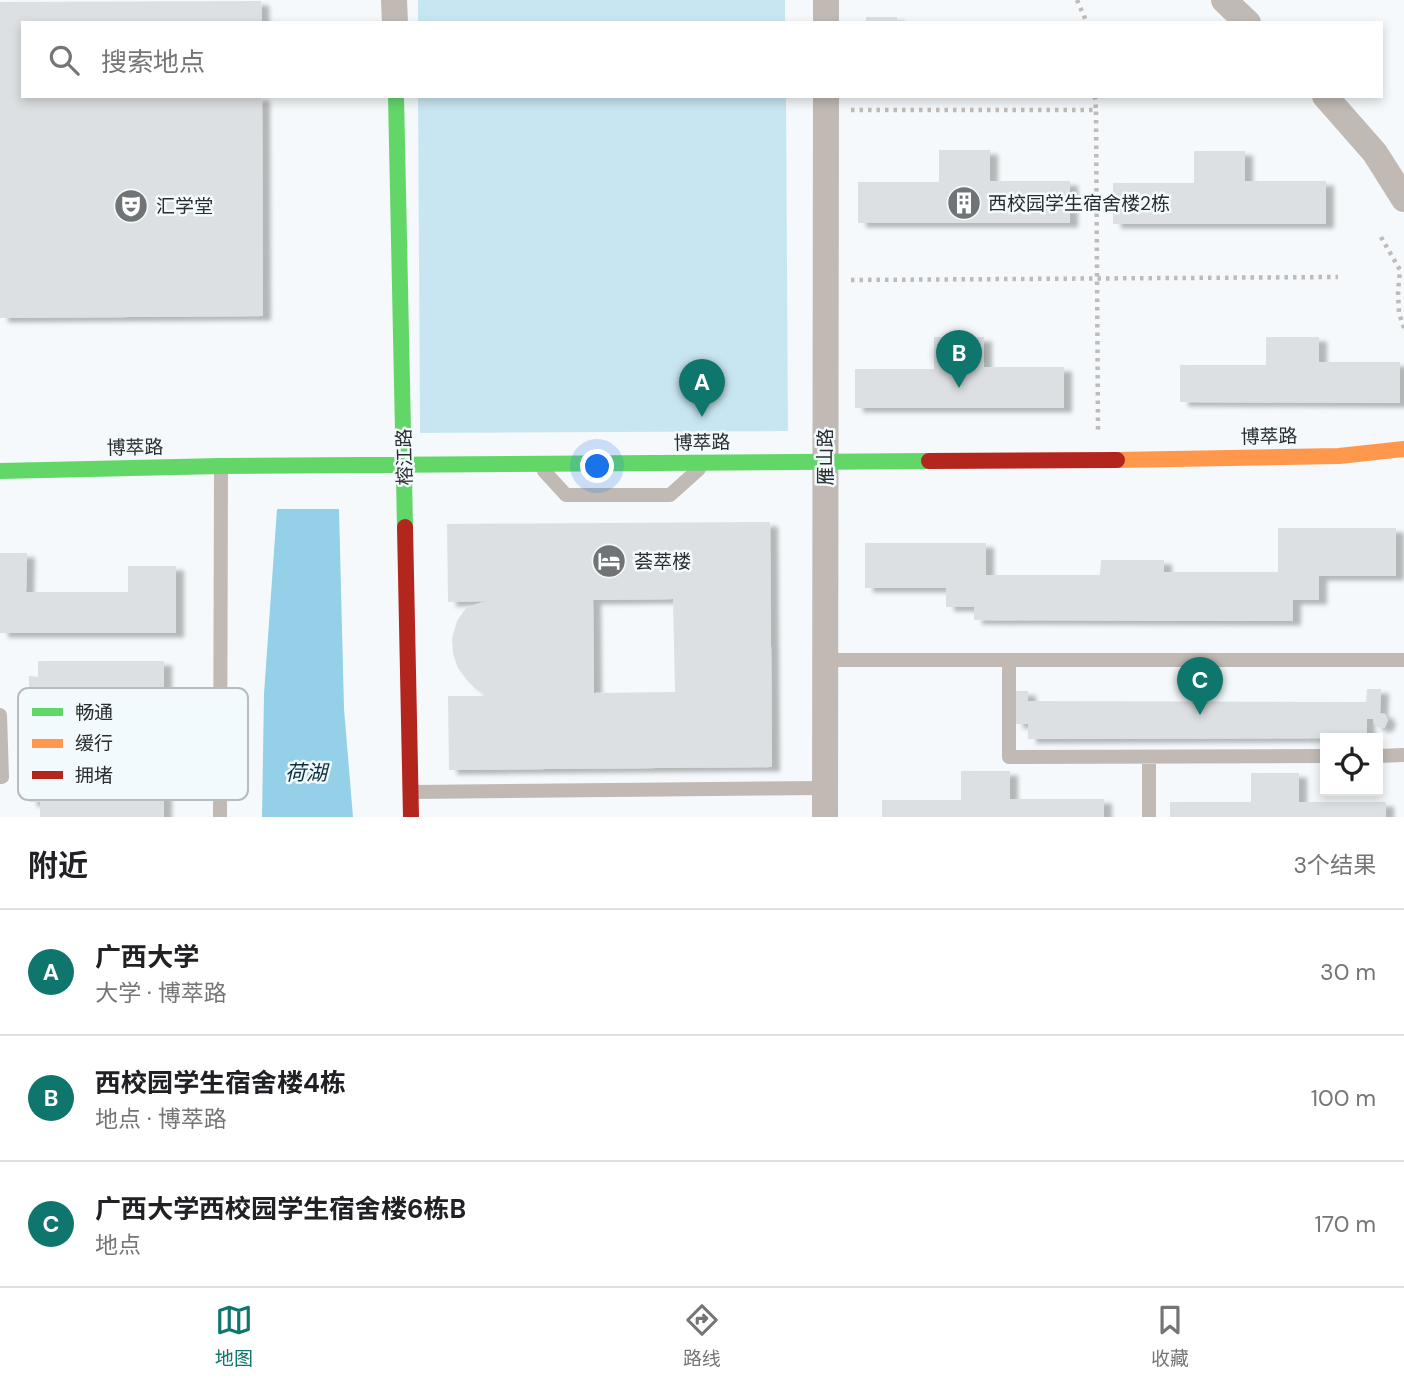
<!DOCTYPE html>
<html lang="zh">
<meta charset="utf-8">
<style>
:root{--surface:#fff;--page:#f2f2f2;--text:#202124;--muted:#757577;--line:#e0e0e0;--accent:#0f766e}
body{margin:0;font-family:"DM Sans","Noto Sans SC",sans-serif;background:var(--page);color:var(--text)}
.controls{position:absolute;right:21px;bottom:21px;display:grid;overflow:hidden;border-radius:0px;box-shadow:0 4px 10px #0003}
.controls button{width:63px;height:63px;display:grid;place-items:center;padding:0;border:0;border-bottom:2px solid var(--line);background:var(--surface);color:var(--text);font:35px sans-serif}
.you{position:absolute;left:598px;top:467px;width:24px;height:24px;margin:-18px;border:5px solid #fff;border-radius:50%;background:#1a73e8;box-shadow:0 0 0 10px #1a73e833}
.badge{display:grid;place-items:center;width:46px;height:46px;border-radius:50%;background:var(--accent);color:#fff;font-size:23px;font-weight:700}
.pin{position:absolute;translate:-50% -58px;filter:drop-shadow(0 2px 4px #0008)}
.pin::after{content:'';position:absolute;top:37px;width:24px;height:21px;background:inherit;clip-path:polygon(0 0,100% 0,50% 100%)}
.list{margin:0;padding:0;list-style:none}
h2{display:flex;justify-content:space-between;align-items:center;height:91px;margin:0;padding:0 28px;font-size:30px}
h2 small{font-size:23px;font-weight:400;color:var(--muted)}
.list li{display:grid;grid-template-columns:46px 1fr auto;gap:21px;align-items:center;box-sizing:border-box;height:126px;padding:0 28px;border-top:2px solid var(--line)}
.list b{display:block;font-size:26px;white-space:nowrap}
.list p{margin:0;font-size:23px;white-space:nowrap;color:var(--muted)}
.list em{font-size:23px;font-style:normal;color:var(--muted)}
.icon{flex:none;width:38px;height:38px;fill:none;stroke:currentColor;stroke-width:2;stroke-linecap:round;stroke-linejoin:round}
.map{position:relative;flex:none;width:1404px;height:817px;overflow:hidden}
.search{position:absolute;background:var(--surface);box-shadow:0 4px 10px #0003;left:21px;right:21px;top:21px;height:77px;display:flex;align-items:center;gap:18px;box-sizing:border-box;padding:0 24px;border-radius:0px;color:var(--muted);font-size:26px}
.sheet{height:469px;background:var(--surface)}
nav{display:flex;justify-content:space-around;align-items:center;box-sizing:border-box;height:98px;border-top:2px solid var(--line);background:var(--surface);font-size:19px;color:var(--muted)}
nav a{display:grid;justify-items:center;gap:4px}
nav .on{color:var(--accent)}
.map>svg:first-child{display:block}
.green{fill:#c8e6f2}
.water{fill:#94d0e7}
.building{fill:#dde0e2;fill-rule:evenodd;filter:url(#shadow)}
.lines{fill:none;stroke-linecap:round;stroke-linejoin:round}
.path{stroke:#bebbb8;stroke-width:4.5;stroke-dasharray:3.5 5;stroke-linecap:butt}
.lane{stroke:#c0b9b4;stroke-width:14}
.street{stroke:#c0b9b4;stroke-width:26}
.fast{stroke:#63d668;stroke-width:16}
.slow{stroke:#ff974d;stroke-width:16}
.jam{stroke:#b3261e;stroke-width:16}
.labels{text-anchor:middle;stroke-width:5;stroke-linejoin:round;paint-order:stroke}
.poi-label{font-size:19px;fill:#2a2d2e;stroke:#f3fafd;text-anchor:start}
.street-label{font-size:19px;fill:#2a2d2e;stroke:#f3fafd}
.water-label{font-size:21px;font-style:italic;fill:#093240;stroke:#f3fafd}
.key{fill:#f3fafd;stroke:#b7bcbf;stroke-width:2}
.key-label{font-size:19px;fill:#2a2d2e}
</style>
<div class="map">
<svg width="1404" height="817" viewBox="0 0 1404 817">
<defs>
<filter id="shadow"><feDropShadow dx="8" dy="4.5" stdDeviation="2" flood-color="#0004"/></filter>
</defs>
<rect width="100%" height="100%" fill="#f5f9fb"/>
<!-- green -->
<path class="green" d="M418,0H785V23H418Z
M418,96H786L788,431L420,433Z"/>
<!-- water -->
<path class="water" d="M277,509H339L344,709L353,817H262L264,694Z"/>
<!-- building -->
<path class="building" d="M261,1L262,23H23V96H262L263,316L0,318V2Z
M866,17H897V23H866Z
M939,150H990V181H1070V223H858V182H939Z
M1194,151H1245V181H1326V224H1113V183H1194Z
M934,337H984V367H1064V408H855V369H934Z
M1266,337H1319V362H1400V403L1180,402V365H1266Z
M770,522L772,767L449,770L448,696H489L477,690L466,679L458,668L453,654L452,638L457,621L466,608L486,601L448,602L447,524ZM673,599L675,692L594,693L593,600Z
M1278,528H1396V576H1319V600H1293V621L974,620V607H946V588H865V543H986V575H1100L1101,560H1164V572H1278Z
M0,553H27L26,592H128V566H176V633H0Z
M38,661H164V817H40V802H29V676L38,677Z
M1367,689H1381L1380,713L1385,714L1388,720L1385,727L1381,728L1377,727L1374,724L1373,719H1367V738L1028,739V724H1015V691H1028V701L1366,702Z
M961,771H1010V799H1104V817H882V800H961Z
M1251,773H1299V802H1386V817H1170V802H1251Z"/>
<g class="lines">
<!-- path -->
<path class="path" d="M1077,0L1087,23
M1095,96L1096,110
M851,110H1096L1098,430
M1381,237L1400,270L1398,292L1399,313L1404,328
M851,280L1338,277"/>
<!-- lane -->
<path class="lane" d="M544,471L566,495H670L699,469
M825,660H1404
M1009,660V757L1325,756
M0,715L2,777H0
M1378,756L1404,755
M1149,757V817
M412,792L825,788
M220,817L221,468"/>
<!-- street -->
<path class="street" d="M394,0L395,23
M1224,0L1248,23
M826,23V0
M1325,96L1375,153L1404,199
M825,817L826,96"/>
<!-- fast -->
<path class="fast" d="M396,96L405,527
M0,471L221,466L929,461"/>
<!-- slow -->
<path class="slow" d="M1117,460L1339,456L1404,449"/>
<!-- jam -->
<path class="jam" d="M929,461L1117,460
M405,527L411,817"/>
</g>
<!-- icons -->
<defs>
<g id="building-disc" transform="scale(1.75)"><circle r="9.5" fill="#717476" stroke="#f3fafd"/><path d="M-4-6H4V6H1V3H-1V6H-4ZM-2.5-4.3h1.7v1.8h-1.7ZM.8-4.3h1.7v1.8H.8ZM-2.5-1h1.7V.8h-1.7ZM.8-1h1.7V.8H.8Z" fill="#fff"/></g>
<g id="theatre-disc" transform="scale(1.75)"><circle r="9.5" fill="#717476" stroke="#f3fafd"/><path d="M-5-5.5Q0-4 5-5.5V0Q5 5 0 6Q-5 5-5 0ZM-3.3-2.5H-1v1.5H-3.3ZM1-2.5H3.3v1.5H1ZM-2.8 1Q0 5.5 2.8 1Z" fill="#fff"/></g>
<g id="hotel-disc" transform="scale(1.75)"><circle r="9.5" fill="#717476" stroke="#f3fafd"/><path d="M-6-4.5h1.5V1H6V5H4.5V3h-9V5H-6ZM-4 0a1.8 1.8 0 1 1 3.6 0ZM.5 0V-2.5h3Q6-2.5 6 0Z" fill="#fff"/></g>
</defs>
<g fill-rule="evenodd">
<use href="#building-disc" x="964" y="203"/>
<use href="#theatre-disc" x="131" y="206"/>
<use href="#hotel-disc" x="609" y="561"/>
</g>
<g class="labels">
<!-- poi labels -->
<g class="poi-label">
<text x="988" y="210">西校园学生宿舍楼2栋</text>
<text x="156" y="213">汇学堂</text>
<text x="634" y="568">荟萃楼</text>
</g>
<!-- street labels -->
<g class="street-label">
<text transform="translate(1269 436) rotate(-1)" y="7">博萃路</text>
<text transform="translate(702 442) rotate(-1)" y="7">博萃路</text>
<text transform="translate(135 447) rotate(-1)" y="7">博萃路</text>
<text transform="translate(404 457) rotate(-91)" y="7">榕江路</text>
<text transform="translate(825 457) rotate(-90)" y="7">雁山路</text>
</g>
<!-- water labels -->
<g class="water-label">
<text x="306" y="780">荷湖</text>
</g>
</g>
<!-- legend -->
<rect x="18" y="688" width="230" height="112" rx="10" class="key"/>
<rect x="32" y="708" width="31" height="8" fill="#63d668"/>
<rect x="32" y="739" width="31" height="9" fill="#ff974d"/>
<rect x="32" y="771" width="31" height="8" fill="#b3261e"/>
<g class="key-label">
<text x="75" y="719">畅通</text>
<text x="75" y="750">缓行</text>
<text x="75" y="782">拥堵</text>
</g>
</svg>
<div class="controls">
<button><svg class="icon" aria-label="locate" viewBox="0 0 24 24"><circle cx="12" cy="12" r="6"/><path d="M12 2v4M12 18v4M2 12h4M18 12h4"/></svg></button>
</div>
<div class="you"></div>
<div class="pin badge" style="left:702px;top:417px">A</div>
<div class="pin badge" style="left:959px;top:388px">B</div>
<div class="pin badge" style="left:1200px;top:715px">C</div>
<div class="search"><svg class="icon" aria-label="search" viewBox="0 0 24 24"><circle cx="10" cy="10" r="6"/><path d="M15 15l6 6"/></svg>搜索地点</div>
</div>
<section class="sheet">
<h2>附近<small>3个结果</small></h2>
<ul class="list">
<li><span class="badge">A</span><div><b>广西大学</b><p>大学 · 博萃路</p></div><em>30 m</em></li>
<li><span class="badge">B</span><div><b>西校园学生宿舍楼4栋</b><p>地点 · 博萃路</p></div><em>100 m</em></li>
<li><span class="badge">C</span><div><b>广西大学西校园学生宿舍楼6栋B</b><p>地点</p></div><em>170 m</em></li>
</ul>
</section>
<nav>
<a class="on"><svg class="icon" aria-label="map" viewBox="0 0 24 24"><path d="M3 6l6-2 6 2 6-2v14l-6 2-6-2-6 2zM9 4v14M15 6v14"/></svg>地图</a>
<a><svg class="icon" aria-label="directions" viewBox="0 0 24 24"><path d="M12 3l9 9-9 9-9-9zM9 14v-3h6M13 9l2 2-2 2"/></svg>路线</a>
<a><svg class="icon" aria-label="saved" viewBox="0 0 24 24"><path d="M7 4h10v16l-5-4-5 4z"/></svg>收藏</a>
</nav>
